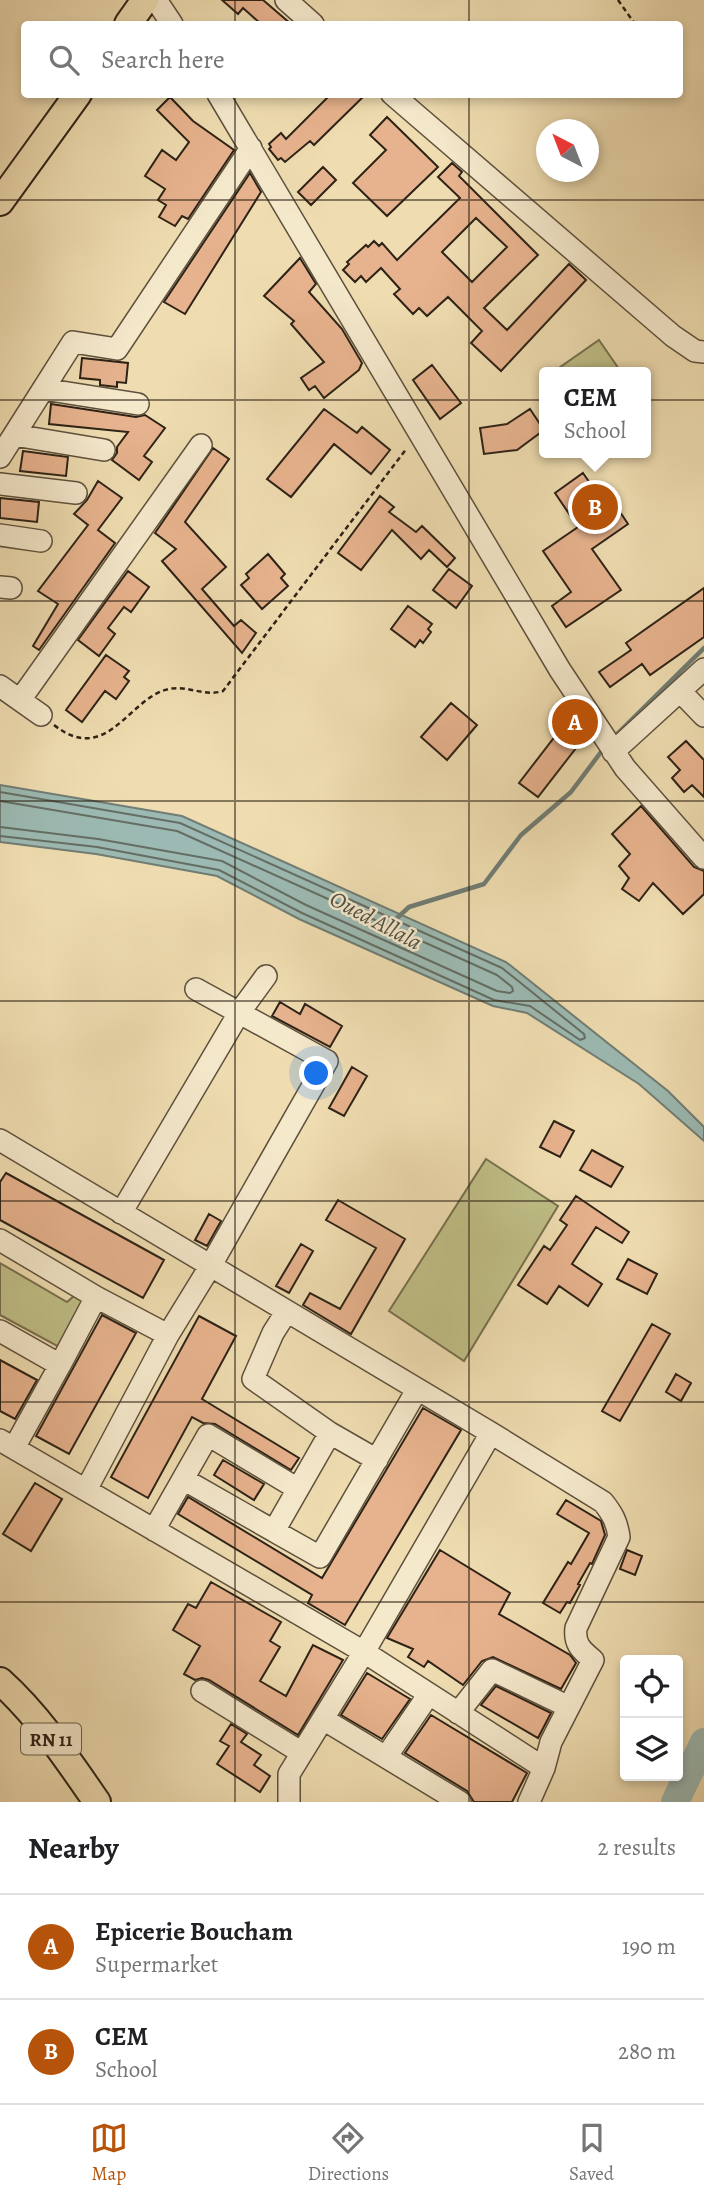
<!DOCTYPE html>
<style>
:root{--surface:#fff;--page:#f2f2f2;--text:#202124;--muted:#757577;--line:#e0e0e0;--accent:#b45309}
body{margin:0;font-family:Alegreya,serif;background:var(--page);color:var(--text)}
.controls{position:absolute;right:21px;bottom:21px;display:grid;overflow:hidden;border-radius:7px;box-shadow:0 4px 10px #0003}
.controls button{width:63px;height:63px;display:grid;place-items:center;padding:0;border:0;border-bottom:2px solid var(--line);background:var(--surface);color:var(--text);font:35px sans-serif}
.compass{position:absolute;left:536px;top:119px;width:63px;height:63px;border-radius:50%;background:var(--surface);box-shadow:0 4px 10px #0003;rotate:318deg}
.you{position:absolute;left:317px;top:1074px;width:24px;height:24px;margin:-18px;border:5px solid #fff;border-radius:50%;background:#1a73e8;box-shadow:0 0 0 10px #1a73e833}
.badge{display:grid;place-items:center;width:46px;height:46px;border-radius:50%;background:var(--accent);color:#fff;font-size:23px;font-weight:700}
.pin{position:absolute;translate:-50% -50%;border:4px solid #fff;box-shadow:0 2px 7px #0006}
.popup{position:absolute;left:539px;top:367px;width:112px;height:91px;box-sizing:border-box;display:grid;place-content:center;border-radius:7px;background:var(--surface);filter:drop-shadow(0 2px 5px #0005);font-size:23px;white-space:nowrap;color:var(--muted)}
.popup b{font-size:26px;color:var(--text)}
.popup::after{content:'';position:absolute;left:50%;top:100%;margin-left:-14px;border:14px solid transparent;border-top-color:var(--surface)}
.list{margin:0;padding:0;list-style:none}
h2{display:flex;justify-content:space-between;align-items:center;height:91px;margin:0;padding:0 28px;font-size:30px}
h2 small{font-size:23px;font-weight:400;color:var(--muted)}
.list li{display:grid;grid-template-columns:46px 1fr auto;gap:21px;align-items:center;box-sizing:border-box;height:105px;padding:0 28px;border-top:2px solid var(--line)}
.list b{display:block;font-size:26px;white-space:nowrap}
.list p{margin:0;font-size:23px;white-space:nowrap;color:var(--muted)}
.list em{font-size:23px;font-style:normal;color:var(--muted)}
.icon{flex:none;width:38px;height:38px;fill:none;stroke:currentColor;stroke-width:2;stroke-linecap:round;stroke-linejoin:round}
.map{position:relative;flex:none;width:704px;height:1802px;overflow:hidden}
.search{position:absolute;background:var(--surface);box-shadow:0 4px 10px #0003;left:21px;right:21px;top:21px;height:77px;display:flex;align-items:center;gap:18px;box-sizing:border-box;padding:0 24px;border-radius:7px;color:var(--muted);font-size:26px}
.sheet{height:301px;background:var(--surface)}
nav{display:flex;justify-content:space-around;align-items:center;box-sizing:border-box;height:98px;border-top:2px solid var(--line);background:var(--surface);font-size:19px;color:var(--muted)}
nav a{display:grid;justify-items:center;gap:4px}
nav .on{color:var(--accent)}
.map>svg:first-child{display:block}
.green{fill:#c0bf87;stroke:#76704e;stroke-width:2}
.water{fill:#9cbab3;stroke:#707d74;stroke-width:2}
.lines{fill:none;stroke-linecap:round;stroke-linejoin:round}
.shore{stroke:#646e64;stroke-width:2}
.stream{stroke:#707d74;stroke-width:4.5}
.river{stroke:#9cbab3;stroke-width:28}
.building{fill:#e7b38e;stroke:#2d2216;stroke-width:2;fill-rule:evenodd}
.minor-casing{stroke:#5e513d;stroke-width:24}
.major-casing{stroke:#2d2216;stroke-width:30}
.path{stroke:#2d2216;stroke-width:2.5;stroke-dasharray:5 3.5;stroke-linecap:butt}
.minor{stroke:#f5e9cc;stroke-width:21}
.major{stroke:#efddb1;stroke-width:26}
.grid{fill:none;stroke:#2d2216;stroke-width:2;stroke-opacity:0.55}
.labels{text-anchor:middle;stroke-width:5;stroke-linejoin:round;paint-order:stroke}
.shield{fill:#f5e9cc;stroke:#695e4d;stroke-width:2}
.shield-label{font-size:19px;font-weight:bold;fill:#2d2216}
.water-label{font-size:23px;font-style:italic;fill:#4e5045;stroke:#f5e9cc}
</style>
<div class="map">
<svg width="704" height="1802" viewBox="0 0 704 1802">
<rect width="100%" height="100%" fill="#efddb1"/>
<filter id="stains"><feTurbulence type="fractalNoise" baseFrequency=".00286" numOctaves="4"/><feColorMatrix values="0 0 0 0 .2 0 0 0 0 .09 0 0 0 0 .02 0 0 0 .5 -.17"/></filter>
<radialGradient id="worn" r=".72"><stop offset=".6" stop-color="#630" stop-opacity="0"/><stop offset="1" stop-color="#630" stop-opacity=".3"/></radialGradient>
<!-- green -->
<path class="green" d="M599,340L621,372H563L559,368Z
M486,1159L558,1206L464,1361L389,1311Z
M0,1263L67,1302L74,1296L82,1299L84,1304L59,1347L0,1315Z"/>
<!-- water -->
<path class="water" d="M0,785L182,816L506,962L668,1091L704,1127V1141L639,1084L527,1013L493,1006L299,919L217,876L96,854L0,842Z"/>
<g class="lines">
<!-- shore -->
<path class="shore" d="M0,792L180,823L502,968L584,1034L585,1038L580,1040L530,1006L494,1000L302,913L219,870L97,847L0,836
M0,801L177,831L497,975L512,987L513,991L510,993L497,991L306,905L222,861L98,839L0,827"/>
<!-- stream -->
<path class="stream" d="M612,739L704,648
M396,919L409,907L484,884L521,835L571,792L604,748"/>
<!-- river -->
<path class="river" d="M675,1802L704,1742"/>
</g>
<!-- building -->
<path class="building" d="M222,0H263L291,24H261L243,8L238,14Z
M331,94H366L314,145L310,141L285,162L281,158L278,160L269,149L271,147L269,144L281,133L286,139Z
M170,97L193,121L234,150L188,219L182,216L175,226L159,217L166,205L158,200L165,189L145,176L162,150L176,160L189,142L157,110Z
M387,117L438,167L387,216L353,183L386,150L370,135Z
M452,163L462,172L459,176L538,255L484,308L507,330L569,264L586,280L501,371L471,343L482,331L448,297L427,316L419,308L413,314L394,294L400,289L381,268L366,282L361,276L355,282L343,270L349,264L347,262L366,245L368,247L374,241L379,246L382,243L397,260L460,198L438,177ZM476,218L507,247L472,282L442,252Z
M323,167L336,180L311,205L298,192Z
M250,173L261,192L185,314L164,302Z
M300,258L316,284L309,292L342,329L362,363L359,370L324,398L315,386L309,390L301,378L324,362L291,324L294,321L264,296Z
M82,358L128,363L126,383L117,382V387L100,385V380L80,378Z
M432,365L461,403L440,419L413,380Z
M51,404L136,417L145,415L165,428L144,456L152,462L139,480L112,460L117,453V447L128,432L49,424Z
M324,409L357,433L362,427L390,450L371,474L334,444L291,497L267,479Z
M530,409L544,430L517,450L484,454L480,428L507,424Z
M213,448L229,459L185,522L226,567L202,589L234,626L241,620L256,633L242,653L162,561L176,549L155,533Z
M23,451L68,457L66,476L20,471Z
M583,473L601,499L608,494L628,524L592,549L621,590L566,627L552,606L571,592L543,551L578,527L555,493Z
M98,481L122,498L98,530L115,543L39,650L33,646L58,604L38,591L88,525L74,514L87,500Z
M380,496L394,507L389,512L416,532L422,526L455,558L447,567L429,550L421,559L392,530L361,570L338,553Z
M0,498L39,502L37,522L0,518Z
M268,554L285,574L281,578L288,586L262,609L241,585L249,578L246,574Z
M449,569L472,586L456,608L433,590Z
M128,571L149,587L131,612L124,607L108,628L115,634L99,656L78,640Z
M704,588V637L650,675L642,664L610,687L599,672L631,650L626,643Z
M408,606L432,624L428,629L431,632L423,643L420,640L415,647L391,629Z
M106,655L129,671L124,677L129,681L116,699L105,691L82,722L66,710Z
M451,703L477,725L447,760L421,737Z
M573,713L587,734L538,797L519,783Z
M686,741L704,760V797L692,785L684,792L672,778L680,770L668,757Z
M641,806L694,867L704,871V894L683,914L653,883L639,901L622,889L629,878L619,866L630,854L612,834Z
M280,1002L300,1014L305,1004L342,1026L330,1047L272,1016Z
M352,1067L367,1076L344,1116L329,1108Z
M554,1121L574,1131L560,1157L540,1147Z
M592,1150L623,1167L611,1187L580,1170Z
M6,1173L164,1260L143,1298L0,1220V1182Z
M576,1196L629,1232L622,1243L596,1227L572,1264L602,1284L588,1306L559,1286L547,1304L518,1285L544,1246L550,1250L567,1225L560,1220Z
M338,1200L405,1239L351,1334L303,1305L310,1293L340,1309L376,1248L326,1220Z
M209,1214L221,1221L207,1246L195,1240Z
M301,1244L313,1251L289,1293L276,1286Z
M628,1259L657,1274L647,1294L617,1279Z
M102,1315L136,1333L69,1454L36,1436Z
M199,1316L236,1336L202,1399L299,1458L291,1470L215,1424L203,1423L192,1417L148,1498L111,1477Z
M652,1324L670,1334L620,1421L602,1411Z
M0,1360L37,1380L15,1419L0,1411Z
M676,1374L691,1383L681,1401L666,1392Z
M423,1408L461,1430L345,1625L308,1603L312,1595L178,1514L188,1497L322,1578Z
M223,1460L264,1484L254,1500L214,1475Z
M35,1483L62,1499L31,1551L3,1534Z
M566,1500L601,1521L605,1535L592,1564L590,1563L578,1584L580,1585L570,1603L567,1602L560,1613L543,1603L568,1562L571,1564L589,1533L557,1514Z
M440,1550L510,1593L499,1614L570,1655L576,1663L561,1689L493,1657L482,1661L463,1685L428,1661L424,1667L408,1657L413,1649L387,1638Z
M627,1550L642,1556L635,1575L620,1569Z
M211,1582L281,1622L270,1641L280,1647L260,1681L286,1696L313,1645L343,1660L298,1735L209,1680L202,1678L195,1680L184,1674L200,1646L173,1630L188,1604L196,1608Z
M367,1673L410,1699L382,1739L341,1715Z
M496,1686L551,1713L538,1738L481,1705Z
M431,1715L527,1773L512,1802H474L467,1791L405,1753Z
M231,1724L247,1734L241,1742L261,1755L254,1765L270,1776L260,1792L217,1764L229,1746L220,1741Z"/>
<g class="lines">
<!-- minor casing -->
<g class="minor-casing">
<path id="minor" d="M156,0L172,24
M286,0L313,24
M218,94L560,670L625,768L704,858
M392,94L673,336L695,351L704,352
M43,389L138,404
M14,435L104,450
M0,457L73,342L117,349L251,148
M0,484L76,493
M0,535L41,541
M0,587L11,588
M0,686L41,715
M680,691L704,716
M20,700L201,445
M613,752L704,669
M0,1140L491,1433L603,1502C612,1513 617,1522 619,1537L576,1628C574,1644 581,1650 593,1660L551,1742L544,1768L529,1802
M121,1213L239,1013L266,976
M0,1240L96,1297L168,1335L86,1490
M287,1311L273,1333L253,1379L330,1433L377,1460
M0,1331L60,1365L96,1297
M168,1335L211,1265L327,1061L196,989
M330,1433L274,1531L320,1557L417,1390
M0,1440L364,1652L544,1768
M14,1448L60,1365
M183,1479L274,1531
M154,1530L208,1435L298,1489
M202,1691L302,1753
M458,1713L492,1670L569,1707
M323,1719L460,1802
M386,1757L429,1694
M289,1802V1774L364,1652L491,1433"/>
</g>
<!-- major casing -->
<g class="major-casing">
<path id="major" d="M128,24L145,0
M0,202L78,94
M0,1681C38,1715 68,1760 97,1802"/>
</g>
<!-- path -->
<path class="path" d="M618,0L635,24
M54,725C107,767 129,697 169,689C188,685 204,697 223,691L407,448"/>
<!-- minor -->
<use href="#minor" class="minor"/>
<!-- major -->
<use href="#major" class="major"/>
</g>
<!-- grid -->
<path class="grid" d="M235,0V24M469,0V24M235,94V1802M469,94V1802M0,200H704M0,400H704M0,601H704M0,801H704M0,1001H704M0,1201H704M0,1402H704M0,1602H704"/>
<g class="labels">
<!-- shield labels -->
<rect class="shield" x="21" y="1723.5" width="60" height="31" rx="5"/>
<g class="shield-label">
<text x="51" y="1746">RN 11</text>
</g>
<!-- water labels -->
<g class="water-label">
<text transform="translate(376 920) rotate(28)" y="8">Oued Allala</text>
</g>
</g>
<rect width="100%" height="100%" filter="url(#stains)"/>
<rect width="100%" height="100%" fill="url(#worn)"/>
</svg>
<div class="controls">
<button><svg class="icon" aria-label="locate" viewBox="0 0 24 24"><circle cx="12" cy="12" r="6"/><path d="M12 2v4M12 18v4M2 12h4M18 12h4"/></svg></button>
<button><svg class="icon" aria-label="layers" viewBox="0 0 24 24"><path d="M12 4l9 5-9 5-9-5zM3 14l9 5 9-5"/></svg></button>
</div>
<svg class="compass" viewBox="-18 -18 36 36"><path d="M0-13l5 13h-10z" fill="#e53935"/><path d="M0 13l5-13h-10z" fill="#757577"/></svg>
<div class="you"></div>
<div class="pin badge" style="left:575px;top:722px">A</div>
<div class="pin badge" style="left:595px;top:507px">B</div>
<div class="popup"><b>CEM</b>School</div>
<div class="search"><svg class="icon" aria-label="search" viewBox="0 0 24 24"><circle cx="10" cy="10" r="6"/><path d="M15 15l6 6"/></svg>Search here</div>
</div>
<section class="sheet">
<h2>Nearby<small>2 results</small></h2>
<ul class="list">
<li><span class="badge">A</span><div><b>Epicerie Boucham</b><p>Supermarket</p></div><em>190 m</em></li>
<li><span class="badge">B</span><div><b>CEM</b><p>School</p></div><em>280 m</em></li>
</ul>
</section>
<nav>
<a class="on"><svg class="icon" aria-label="map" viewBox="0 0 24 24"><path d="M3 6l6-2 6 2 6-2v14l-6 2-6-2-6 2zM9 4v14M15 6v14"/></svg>Map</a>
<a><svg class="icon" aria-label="directions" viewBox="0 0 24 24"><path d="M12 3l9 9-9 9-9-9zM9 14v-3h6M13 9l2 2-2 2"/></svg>Directions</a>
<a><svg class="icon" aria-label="saved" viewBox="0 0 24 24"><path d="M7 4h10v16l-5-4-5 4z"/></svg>Saved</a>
</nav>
